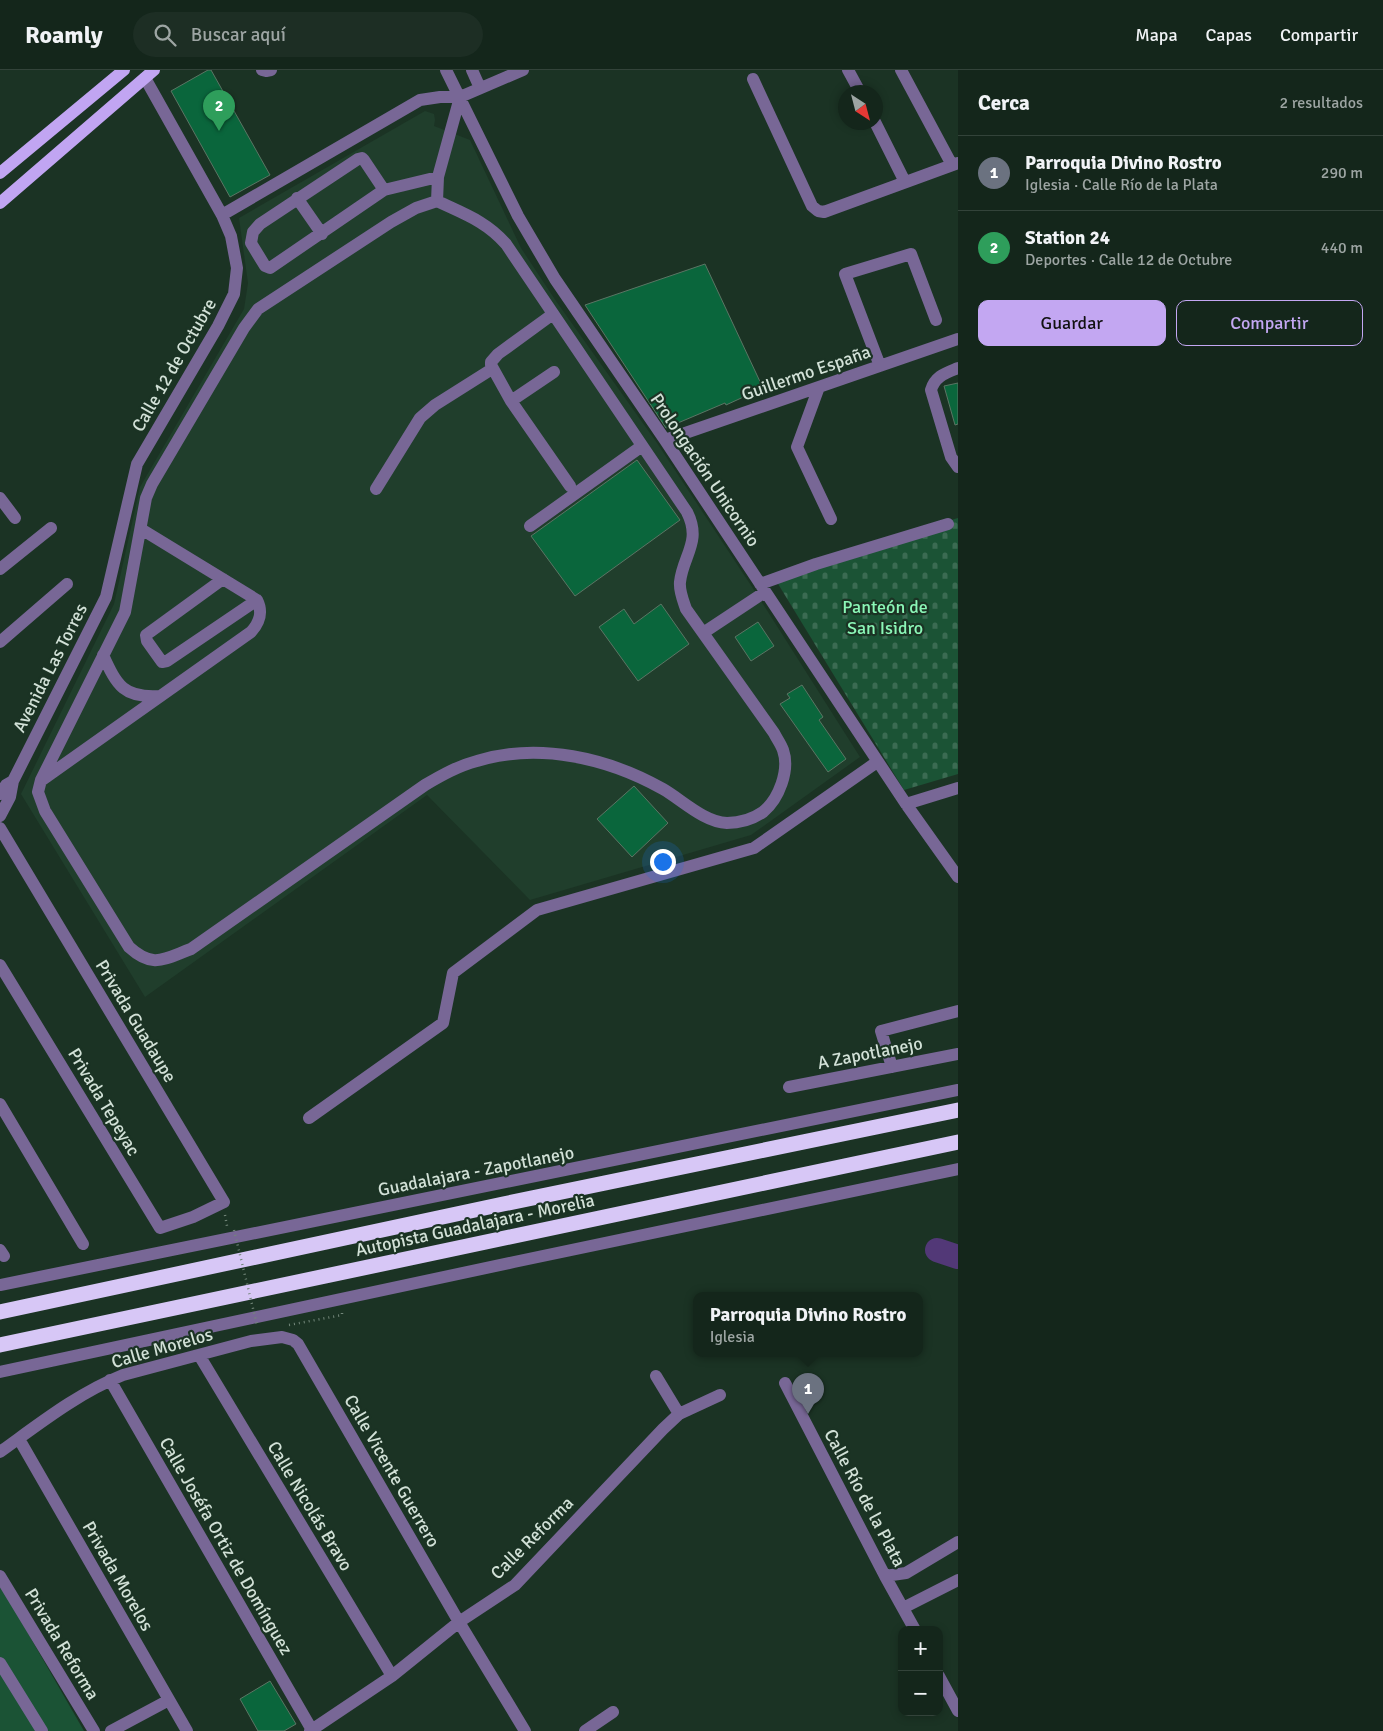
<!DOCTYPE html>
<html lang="es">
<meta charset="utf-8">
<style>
:root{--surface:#14261b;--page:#1d2e24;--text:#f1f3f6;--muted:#9da5a3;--line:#33433a;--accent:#c3a7f2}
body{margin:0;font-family:Signika,sans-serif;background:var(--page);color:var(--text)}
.controls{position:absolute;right:15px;bottom:15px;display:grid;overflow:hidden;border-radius:10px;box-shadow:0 2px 8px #0003}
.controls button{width:45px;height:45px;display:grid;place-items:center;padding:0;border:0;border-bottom:1px solid var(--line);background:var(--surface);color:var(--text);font:25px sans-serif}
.compass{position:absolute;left:838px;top:15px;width:45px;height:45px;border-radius:50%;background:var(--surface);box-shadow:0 2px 8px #0003;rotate:144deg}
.you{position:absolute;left:662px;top:791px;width:18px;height:18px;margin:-12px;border:4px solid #fff;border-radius:50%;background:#1a73e8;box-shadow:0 0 0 8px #1a73e833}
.badge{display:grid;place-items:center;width:32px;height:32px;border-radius:50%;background:var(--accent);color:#fff;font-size:16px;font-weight:700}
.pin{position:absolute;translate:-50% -41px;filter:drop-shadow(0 1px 2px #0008)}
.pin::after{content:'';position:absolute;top:26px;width:18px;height:15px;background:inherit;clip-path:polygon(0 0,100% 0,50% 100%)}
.popup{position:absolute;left:693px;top:1222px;width:230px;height:65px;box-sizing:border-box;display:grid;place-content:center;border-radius:10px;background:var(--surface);filter:drop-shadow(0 1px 4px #0005);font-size:16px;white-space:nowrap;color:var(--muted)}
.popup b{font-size:19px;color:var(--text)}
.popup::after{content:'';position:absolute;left:50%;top:100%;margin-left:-10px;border:10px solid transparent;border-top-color:var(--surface)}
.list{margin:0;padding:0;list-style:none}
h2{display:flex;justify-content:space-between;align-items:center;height:65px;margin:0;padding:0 20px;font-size:21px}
h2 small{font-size:16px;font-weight:400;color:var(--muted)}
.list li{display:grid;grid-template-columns:32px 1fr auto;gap:15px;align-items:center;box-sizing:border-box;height:75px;padding:0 20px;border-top:1px solid var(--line)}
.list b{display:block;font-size:19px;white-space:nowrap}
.list p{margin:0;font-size:16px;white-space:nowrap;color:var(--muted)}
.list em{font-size:16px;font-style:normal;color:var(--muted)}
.actions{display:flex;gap:10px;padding:15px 20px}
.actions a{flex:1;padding:11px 0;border:1px solid var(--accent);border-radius:10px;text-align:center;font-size:18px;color:var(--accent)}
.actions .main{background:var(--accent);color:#111}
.icon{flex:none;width:28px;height:28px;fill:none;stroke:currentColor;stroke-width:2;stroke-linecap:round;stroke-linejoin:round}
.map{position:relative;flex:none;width:958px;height:1661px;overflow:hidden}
header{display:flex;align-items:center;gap:30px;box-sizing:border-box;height:70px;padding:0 25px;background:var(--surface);border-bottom:1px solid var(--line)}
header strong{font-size:24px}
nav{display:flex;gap:28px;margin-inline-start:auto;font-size:18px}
.search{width:350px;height:45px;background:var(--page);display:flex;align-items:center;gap:12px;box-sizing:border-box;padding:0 18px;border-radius:28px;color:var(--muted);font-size:19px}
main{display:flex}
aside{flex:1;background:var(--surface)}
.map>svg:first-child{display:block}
.built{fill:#203e2c}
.grass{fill:#1b5335}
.cemetery{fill:url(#cemetery-stones)}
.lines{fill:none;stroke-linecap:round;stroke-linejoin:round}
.river{stroke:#523877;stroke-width:24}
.building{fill:#0a663c;stroke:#5b7564}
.path{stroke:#73877a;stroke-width:2.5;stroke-dasharray:1 4;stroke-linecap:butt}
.minor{stroke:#786796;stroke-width:12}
.major{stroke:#c1a5f2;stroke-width:12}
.highway{stroke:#d7c7f6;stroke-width:15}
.path-bridge{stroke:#73877a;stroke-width:2.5;stroke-dasharray:1 4;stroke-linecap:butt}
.labels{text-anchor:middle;stroke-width:4.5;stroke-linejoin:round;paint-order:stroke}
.street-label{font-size:18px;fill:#d2e1d7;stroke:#1b3324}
.park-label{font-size:18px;fill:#8bf7b7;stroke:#1b3324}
</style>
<header>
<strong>Roamly</strong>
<div class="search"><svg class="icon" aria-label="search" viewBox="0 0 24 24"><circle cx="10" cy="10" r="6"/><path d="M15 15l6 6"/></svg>Buscar aquí</div>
<nav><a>Mapa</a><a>Capas</a><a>Compartir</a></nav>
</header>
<main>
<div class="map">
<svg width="958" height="1661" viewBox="0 0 958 1661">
<defs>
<pattern id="cemetery-stones" width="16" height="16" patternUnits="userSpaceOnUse" patternTransform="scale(1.25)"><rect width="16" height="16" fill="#1b5335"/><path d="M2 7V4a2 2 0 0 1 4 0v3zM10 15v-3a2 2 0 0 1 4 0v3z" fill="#3b6b52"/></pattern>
</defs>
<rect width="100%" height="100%" fill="#1b3324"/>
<!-- built -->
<path class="built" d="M425,41L434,44L435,50L434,56L470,70L521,178L556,231L657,373L754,520L860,687L751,765L530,830L427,725L145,927L21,724L114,534L140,417L244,239L248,213L239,148Z"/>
<!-- grass -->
<path class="grass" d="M0,1517L10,1532L84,1661H0Z"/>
<!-- cemetery -->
<path class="cemetery" d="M958,448V704L904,720L772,504Z"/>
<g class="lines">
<!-- river -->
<path class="river" d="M937,1180L958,1187"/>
</g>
<!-- building -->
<path class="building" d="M208,0H211L270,105L230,127L171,21Z
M705,194L763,318L726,335L725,333L666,358L585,235Z
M958,313V354L955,355L944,316Z
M637,390L680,450L575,526L531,466Z
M661,534L689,574L638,611L599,557L624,539L634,554Z
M758,552L774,576L751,591L735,567Z
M802,615L823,647L819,650L846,689L828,702L780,634L790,628L787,624Z
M634,716L668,753L632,787L597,749Z
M270,1611L296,1654L284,1661H258L240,1629Z"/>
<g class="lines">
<!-- path -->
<path class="path" d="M225,1145L227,1156
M289,1255L342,1245V1242"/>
<!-- minor -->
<path class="minor" d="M262,0L266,1L271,0
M446,0L518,146L555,209L665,370L906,734L958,807
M472,0L480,18
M848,0L860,22
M901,0L952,95
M753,9L812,136L818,141L824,142L958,93
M875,52L905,112
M384,120L364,90L362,88L358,89L260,154L253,162L251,173L265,196L270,198L384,120L438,107
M297,128L322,164
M437,131C464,144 486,151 506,174L687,442C702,472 683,485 680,512C679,521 683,530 686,539L774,663C777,669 781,674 783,680C790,700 779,729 763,742C753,749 739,753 727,753C704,752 682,730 663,719C608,688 539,672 477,691C458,696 442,705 425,715L191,879C164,889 153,899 129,877L45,741L38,722L41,710L125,542L146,428L152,414L244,258L258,239L391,152L416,138Z
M437,131L438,107L460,27
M222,145L420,30L440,27H460L523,0
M553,244L498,284L491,292V295L511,331L570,416
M880,296L845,204L911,184L936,250
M958,298C946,303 935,306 931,320L951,387L958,397
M819,317L797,377L831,449
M511,331L554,302
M665,370L958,269
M376,419L420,348L435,335L492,299
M0,428L15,448
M530,456L642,376
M0,499L51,458
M223,509L146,565L147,571L162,592L167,591L257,530
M760,514L816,494L948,454
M703,563L765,522
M0,572L67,514
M103,585C117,616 124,628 159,626
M42,710L251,562C260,552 263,542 257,530L141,459
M0,724L6,715L13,711
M906,734L958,718
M0,746L10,727L13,711L106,527L137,394L218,256L234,224L237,198L231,166L222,145L145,8
M0,758L224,1132L193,1147L160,1158L0,895
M892,997L881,961L958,941
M789,1017L958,984
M0,1034L83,1174
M309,1048L443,953L453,903L537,840L754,778L877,692
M0,1180L4,1186
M0,1215L958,1020
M199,1285L392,1606
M0,1302L514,1192L958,1099
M656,1306L679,1344
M110,1310L312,1660
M785,1313L885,1506L915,1560
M19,1369L187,1661
M0,1382C39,1354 78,1323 123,1305L251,1271L282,1267L293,1270L298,1274L459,1552L525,1661
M0,1506L94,1661
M885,1506L906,1503L958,1472
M903,1538L958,1510
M0,1593L42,1661
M939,1606L958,1641
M111,1661L169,1630
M310,1661L392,1606L459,1552L515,1515L663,1359L679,1344L720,1325
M585,1661L613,1642"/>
<!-- major -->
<path class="major" d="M0,103L124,0
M0,133L154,0"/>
<!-- highway -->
<path class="highway" d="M0,1242L503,1134L958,1040
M0,1275L958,1072"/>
<!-- path-bridge -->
<path class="path-bridge" d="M234,1160L257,1255"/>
</g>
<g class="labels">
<!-- street labels -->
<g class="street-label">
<text transform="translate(174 295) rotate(-60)" y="6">Calle 12 de Octubre</text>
<text transform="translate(806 303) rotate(-19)" y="6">Guillermo España</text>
<text transform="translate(705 400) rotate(56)" y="6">Prolongación Unicornio</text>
<text transform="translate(50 598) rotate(-63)" y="6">Avenida Las Torres</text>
<text transform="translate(136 951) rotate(59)" y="6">Privada Guadaupe</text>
<text transform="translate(870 983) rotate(-11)" y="6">A Zapotlanejo</text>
<text transform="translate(104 1032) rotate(59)" y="6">Privada Tepeyac</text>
<text transform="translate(476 1101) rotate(-11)" y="6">Guadalajara - Zapotlanejo</text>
<text transform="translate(475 1155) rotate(-12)" y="6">Autopista Guadalajara - Morelia</text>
<text transform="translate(162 1278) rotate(-16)" y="6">Calle Morelos</text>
<text transform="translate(392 1401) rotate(60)" y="6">Calle Vicente Guerrero</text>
<text transform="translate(865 1428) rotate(62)" y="6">Calle Río de la Plata</text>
<text transform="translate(310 1436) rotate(59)" y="6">Calle Nicolás Bravo</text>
<text transform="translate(532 1468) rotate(-45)" y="6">Calle Reforma</text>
<text transform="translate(226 1476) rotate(60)" y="6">Calle Joséfa Ortiz de Domínguez</text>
<text transform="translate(118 1506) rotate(60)" y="6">Privada Morelos</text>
<text transform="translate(62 1574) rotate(59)" y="6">Privada Reforma</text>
</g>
<!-- park labels -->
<g class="park-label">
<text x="885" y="543">Panteón de<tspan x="885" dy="21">San Isidro</tspan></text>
</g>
</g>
</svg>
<div class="controls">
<button>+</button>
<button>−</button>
</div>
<svg class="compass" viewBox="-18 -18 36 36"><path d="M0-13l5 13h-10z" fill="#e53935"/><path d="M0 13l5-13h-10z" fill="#9da5a3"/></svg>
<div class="you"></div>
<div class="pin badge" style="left:808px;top:1344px;background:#6b7280">1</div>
<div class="popup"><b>Parroquia Divino Rostro</b>Iglesia</div>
<div class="pin badge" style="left:219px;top:61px;background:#2e9e5b">2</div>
</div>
<aside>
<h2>Cerca<small>2 resultados</small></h2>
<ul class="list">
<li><span class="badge" style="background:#6b7280">1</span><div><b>Parroquia Divino Rostro</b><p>Iglesia · Calle Río de la Plata</p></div><em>290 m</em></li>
<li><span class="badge" style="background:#2e9e5b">2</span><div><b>Station 24</b><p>Deportes · Calle 12 de Octubre</p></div><em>440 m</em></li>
</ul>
<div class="actions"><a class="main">Guardar</a><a>Compartir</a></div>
</aside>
</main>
